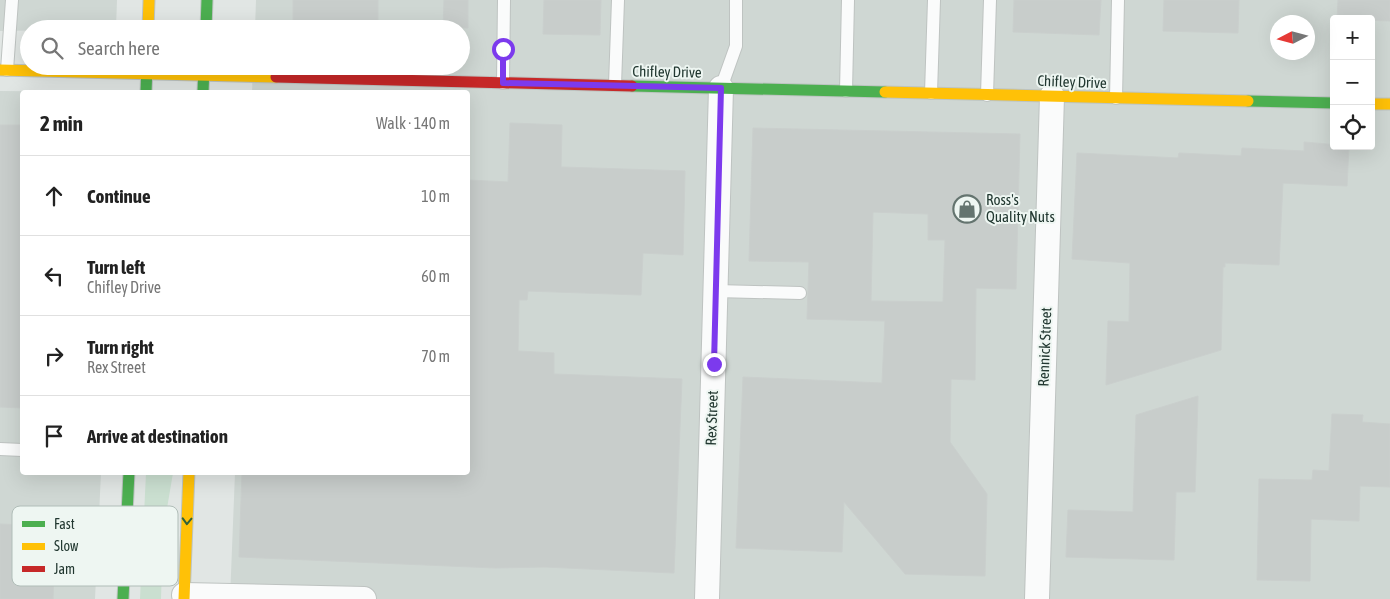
<!DOCTYPE html>
<meta charset="utf-8">
<style>
:root{--surface:#fff;--page:#f2f2f2;--text:#222;--muted:#767676;--line:#e0e0e0}
body{margin:0;font-family:"Asap Condensed",sans-serif;background:var(--page);color:var(--text)}
.controls{position:absolute;right:15px;top:15px;display:grid;overflow:hidden;border-radius:5px;box-shadow:0 5px 20px #0002}
.controls button{width:45px;height:45px;display:grid;place-items:center;padding:0;border:0;border-bottom:1px solid var(--line);background:var(--surface);color:var(--text);font:25px sans-serif}
.compass{position:absolute;left:1270px;top:15px;width:45px;height:45px;border-radius:50%;background:var(--surface);box-shadow:0 5px 20px #0002;rotate:264deg}
.stop{position:absolute;width:15px;height:15px;margin:-11px;border:4px solid #7c3aed;border-radius:50%;background:#fff}
.stop.end{background:#7c3aed;border-color:#fff;box-shadow:0 1px 5px #0008}
.list{margin:0;padding:0;list-style:none}
h2{display:flex;justify-content:space-between;align-items:center;height:65px;margin:0;padding:0 20px;font-size:21px}
h2 small{font-size:16px;font-weight:400;color:var(--muted)}
.list li{display:grid;grid-template-columns:32px 1fr auto;gap:15px;align-items:center;box-sizing:border-box;height:80px;padding:0 20px;border-top:1px solid var(--line)}
.list b{display:block;font-size:19px;white-space:nowrap}
.list p{margin:0;font-size:16px;white-space:nowrap;color:var(--muted)}
.list em{font-size:16px;font-style:normal;color:var(--muted)}
.icon{flex:none;width:28px;height:28px;fill:none;stroke:currentColor;stroke-width:2;stroke-linecap:round;stroke-linejoin:round}
.map{position:relative;flex:none;width:1390px;height:599px;overflow:hidden}
.search{position:absolute;background:var(--surface);box-shadow:0 5px 20px #0002;left:20px;top:20px;width:450px;height:55px;display:flex;align-items:center;gap:12px;box-sizing:border-box;padding:0 18px;border-radius:28px;color:var(--muted);font-size:19px}
.panel{position:absolute;background:var(--surface);box-shadow:0 5px 20px #0002;left:20px;top:90px;width:450px;height:385px;border-radius:5px}
.map>svg:first-child{display:block}
.built{fill:#cfd7d3;fill-rule:evenodd}
.green{fill:#cadfd0}
.building{fill:#c8cdcb;stroke:#cacfcd;fill-rule:evenodd}
.lines{fill:none;stroke-linecap:round;stroke-linejoin:round}
.lane-casing{stroke:#bec3c1;stroke-width:14}
.street-casing{stroke:#bec3c1;stroke-width:26}
.fast-casing{stroke:#bdc4c1;stroke-width:13}
.slow-casing{stroke:#bdc4c1;stroke-width:13}
.jam-casing{stroke:#bdc4c1;stroke-width:13}
.lane{stroke:#fafbfb;stroke-width:12}
.street{stroke:#fafbfb;stroke-width:24}
.fast{stroke:#4caf50;stroke-width:11}
.slow{stroke:#ffc107;stroke-width:11}
.jam{stroke:#c62828;stroke-width:11}
.oneway{stroke:#30613b}
.route{stroke:#7c3aed;stroke-width:6}
.labels{text-anchor:middle;stroke-width:4;stroke-linejoin:round;paint-order:stroke}
.street-label{font-size:15px;fill:#213730;stroke:#eef6f2}
.poi-label{font-size:15px;fill:#213730;stroke:#eef6f2;text-anchor:start}
.key{fill:#eef6f2;stroke:#b0bdb8;stroke-width:1}
.key-label{font-size:14px;fill:#213730}
</style>
<div class="map">
<svg width="1390" height="599" viewBox="0 0 1390 599">
<rect width="100%" height="100%" fill="#e1e6e4"/>
<!-- built -->
<path class="built" d="M0,0H117L116,29L0,31Z
M256,0H1390V599H230L235,473L468,472V92H252L253,66H461V29H255ZM1334,19H1371V146H1334ZM1278,22H1308V52H1278Z
M0,91L120,92H22V472L101,473L95,599H0Z"/>
<!-- green -->
<path class="green" d="M146,473H173L163,532L161,599H140Z"/>
<!-- building -->
<path class="building" d="M293,0H378V27L293,25Z
M444,0H468V28L443,27Z
M544,0H601L600,35L543,34Z
M1014,0H1101L1099,35L1013,32Z
M1164,0H1239L1238,33L1163,31Z
M1338,0H1390V21L1337,19Z
M510,123L562,125L561,167L685,171L683,255L643,253L641,295L528,291L527,300H519L518,351L554,353V374L682,379L674,573L546,567L495,568L239,557L242,472H468V180L508,182Z
M0,125H22V408L0,407Z
M753,128L1020,134L1016,289L976,288L975,380L951,379L950,442L987,494L985,576L905,574L844,502L842,552L736,548L743,377L882,383L885,321L807,319L809,262L749,261ZM873,212L928,214V240H945L943,302L871,301Z
M1304,142L1349,146L1347,186L1283,183L1279,265L1225,263V267H1223L1221,350L1106,385L1108,321L1129,322L1130,263L1072,259L1077,153L1178,158L1179,153L1241,156L1242,148L1304,151Z
M1198,396L1195,492H1176L1174,560L1066,557L1068,510L1133,512L1136,415Z
M1332,414L1363,415L1362,422L1390,424V487L1360,486L1359,521L1311,519L1310,581L1257,580L1259,479L1312,480L1313,470L1329,471Z
M0,524L56,526L53,599H0Z"/>
<g class="lines">
<!-- lane casing -->
<g class="lane-casing">
<path id="lane" d="M7,70L12,0
M503,83L504,0
M615,85L618,0
M721,88L736,46V0
M846,91L848,0
M931,93L934,0
M987,95L990,0
M1116,98L1118,0
M716,291L800,293
M0,449L22,450"/>
</g>
<!-- street casing -->
<g class="street-casing">
<path id="street" d="M184,595L364,599
M707,599L721,88
M1037,599L1052,96"/>
</g>
<!-- fast casing -->
<g class="fast-casing">
<path id="fast" d="M206,29L207,0
M632,86L885,92
M146,92L147,66
M203,92L204,66
M1248,101L1334,103
M123,599L129,472"/>
</g>
<!-- slow casing -->
<g class="slow-casing">
<path id="slow" d="M148,29L149,0
M0,70L276,77
M885,92L1248,101
M1371,104H1390
M184,599L189,472"/>
</g>
<!-- jam casing -->
<g class="jam-casing">
<path id="jam" d="M276,77L632,86"/>
</g>
<!-- lane -->
<use href="#lane" class="lane"/>
<!-- street -->
<use href="#street" class="street"/>
<!-- fast -->
<use href="#fast" class="fast"/>
<!-- slow -->
<use href="#slow" class="slow"/>
<!-- jam -->
<use href="#jam" class="jam"/>
</g>
<!-- one-way arrows -->
<defs><path id="oneway-chevron" d="M-2-3.5L2.5 0L-2 3.5" fill="none" stroke-width="1.6" stroke-linecap="round" stroke-linejoin="round" transform="scale(1.25)"/></defs>
<use class="oneway" href="#oneway-chevron" transform="translate(187 521) rotate(92)"/>
<g class="lines">
<!-- route -->
<path class="route" d="M503,49V83L721,88L714,364"/>
</g>
<!-- icons -->
<defs>
<g id="shop-ring" transform="scale(1.4375)"><circle r="9.5" fill="#eef6f2" stroke="#64746f" stroke-width="1.5"/><path d="M-5-2.5h2.3a2.7 3.5 0 0 1 5.4 0H5L5.5 6h-11ZM-1.5-2.5h3a1.5 2.3 0 0 0-3 0Z" fill="#64746f"/></g>
</defs>
<g fill-rule="evenodd">
<use href="#shop-ring" x="967" y="209"/>
</g>
<g class="labels">
<!-- street labels -->
<g class="street-label">
<text transform="translate(667 72) rotate(1)" y="5">Chifley Drive</text>
<text transform="translate(1072 82) rotate(2)" y="5">Chifley Drive</text>
<text transform="translate(1045 347) rotate(-88)" y="5">Rennick Street</text>
<text transform="translate(712 418) rotate(-88)" y="5">Rex Street</text>
</g>
<!-- poi labels -->
<g class="poi-label">
<text x="986" y="205">Ross's<tspan x="986" dy="17">Quality Nuts</tspan></text>
</g>
</g>
<!-- legend -->
<rect x="12" y="506" width="166" height="80" rx="8" class="key"/>
<rect x="22" y="521" width="23" height="6" fill="#4caf50"/>
<rect x="22" y="543" width="23" height="7" fill="#ffc107"/>
<rect x="22" y="566" width="23" height="6" fill="#c62828"/>
<g class="key-label">
<text x="54" y="529">Fast</text>
<text x="54" y="551">Slow</text>
<text x="54" y="574">Jam</text>
</g>
</svg>
<div class="controls">
<button>+</button>
<button>−</button>
<button><svg class="icon" aria-label="locate" viewBox="0 0 24 24"><circle cx="12" cy="12" r="6"/><path d="M12 2v4M12 18v4M2 12h4M18 12h4"/></svg></button>
</div>
<svg class="compass" viewBox="-18 -18 36 36"><path d="M0-13l5 13h-10z" fill="#e53935"/><path d="M0 13l5-13h-10z" fill="#767676"/></svg>
<div class="stop" style="left:503px;top:49px"></div>
<div class="stop end" style="left:714px;top:364px"></div>
<div class="search"><svg class="icon" aria-label="search" viewBox="0 0 24 24"><circle cx="10" cy="10" r="6"/><path d="M15 15l6 6"/></svg>Search here</div>
<section class="panel">
<h2>2 min<small>Walk · 140 m</small></h2>
<ul class="list">
<li><svg class="icon" aria-label="ahead" viewBox="0 0 24 24"><path d="M12 20V5M6 11l6-6 6 6"/></svg><div><b>Continue</b></div><em>10 m</em></li>
<li><svg class="icon" aria-label="left" viewBox="0 0 24 24"><path d="M17 20v-9H6M10 6l-5 5 5 5"/></svg><div><b>Turn left</b><p>Chifley Drive</p></div><em>60 m</em></li>
<li><svg class="icon" aria-label="right" viewBox="0 0 24 24"><path d="M7 20v-9h11M14 6l5 5-5 5"/></svg><div><b>Turn right</b><p>Rex Street</p></div><em>70 m</em></li>
<li><svg class="icon" aria-label="arrive" viewBox="0 0 24 24"><path d="M6 21V4h12l-3 4 3 4H6"/></svg><div><b>Arrive at destination</b></div></li>
</ul>
</section>
</div>
